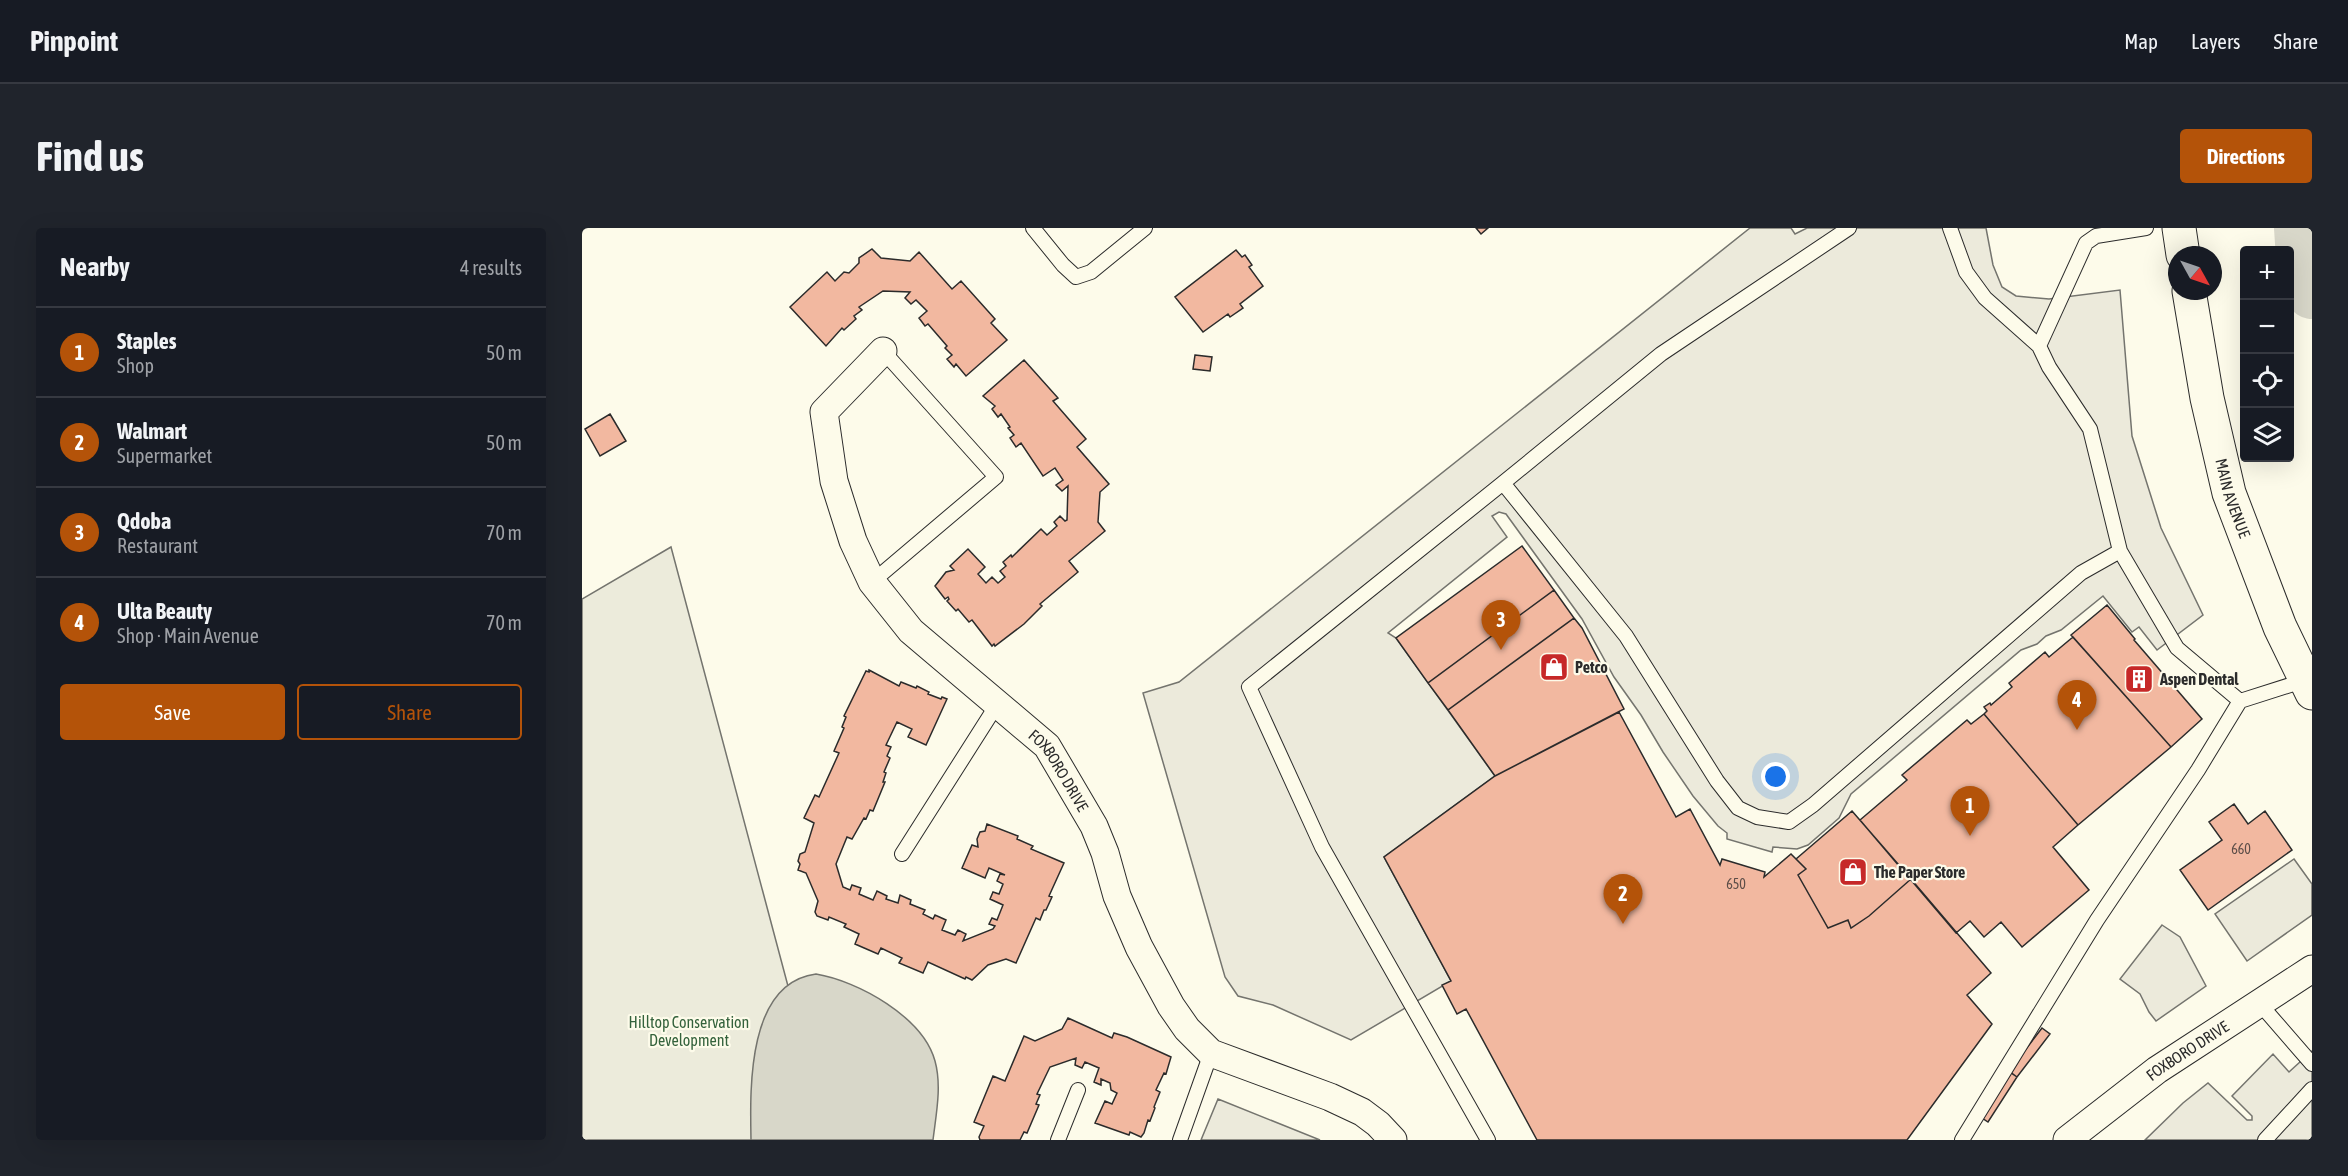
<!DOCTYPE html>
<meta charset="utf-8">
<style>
:root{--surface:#171b24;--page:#20242c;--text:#f1f3f6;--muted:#9ea1a6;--line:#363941;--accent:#b45309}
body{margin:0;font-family:"Asap Condensed",sans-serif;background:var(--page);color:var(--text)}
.controls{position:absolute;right:18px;top:18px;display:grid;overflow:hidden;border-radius:6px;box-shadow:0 6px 24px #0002}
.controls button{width:54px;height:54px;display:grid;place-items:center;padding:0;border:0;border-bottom:2px solid var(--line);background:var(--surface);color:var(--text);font:30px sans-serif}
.compass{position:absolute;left:1586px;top:18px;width:54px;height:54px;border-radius:50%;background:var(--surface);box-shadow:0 6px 24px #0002;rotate:130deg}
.you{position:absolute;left:1194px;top:549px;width:21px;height:21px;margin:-15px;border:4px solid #fff;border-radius:50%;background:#1a73e8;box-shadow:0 0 0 9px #1a73e833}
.badge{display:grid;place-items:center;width:39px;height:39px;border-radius:50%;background:var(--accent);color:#fff;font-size:20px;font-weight:700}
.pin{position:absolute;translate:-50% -50px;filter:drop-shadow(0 2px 3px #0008)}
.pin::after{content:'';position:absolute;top:32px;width:21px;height:18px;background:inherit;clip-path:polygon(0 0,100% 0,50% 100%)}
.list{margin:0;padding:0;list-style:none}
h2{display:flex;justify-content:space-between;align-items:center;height:78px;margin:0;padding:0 24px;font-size:26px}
h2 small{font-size:20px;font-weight:400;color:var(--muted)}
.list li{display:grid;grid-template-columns:39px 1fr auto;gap:18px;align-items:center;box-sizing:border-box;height:90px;padding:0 24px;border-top:2px solid var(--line)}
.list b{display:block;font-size:22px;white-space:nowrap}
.list p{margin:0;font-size:20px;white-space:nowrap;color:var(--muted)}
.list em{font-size:20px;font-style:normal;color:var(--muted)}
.actions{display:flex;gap:12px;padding:18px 24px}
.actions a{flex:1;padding:14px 0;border:2px solid var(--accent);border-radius:6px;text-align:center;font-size:21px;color:var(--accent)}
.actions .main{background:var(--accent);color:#fff}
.icon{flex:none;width:33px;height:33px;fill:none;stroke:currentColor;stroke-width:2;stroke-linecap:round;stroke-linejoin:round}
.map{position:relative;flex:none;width:1730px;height:912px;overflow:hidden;border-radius:6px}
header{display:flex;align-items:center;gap:36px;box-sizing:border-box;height:84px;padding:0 30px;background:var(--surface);border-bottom:2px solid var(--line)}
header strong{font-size:28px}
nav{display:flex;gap:33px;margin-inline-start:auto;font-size:21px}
.intro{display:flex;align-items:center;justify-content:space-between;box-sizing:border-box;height:144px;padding:0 36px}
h1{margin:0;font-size:42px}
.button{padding:15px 27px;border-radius:6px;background:var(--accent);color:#fff;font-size:21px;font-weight:700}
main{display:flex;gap:36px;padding:0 36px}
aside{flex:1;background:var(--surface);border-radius:6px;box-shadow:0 6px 24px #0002}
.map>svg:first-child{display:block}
.green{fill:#ecebdb;stroke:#74746e;stroke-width:1.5}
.parking{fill:#eceadb;stroke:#74746e;stroke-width:1.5}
.water{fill:#d8d7c9;stroke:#74746e;stroke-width:1.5}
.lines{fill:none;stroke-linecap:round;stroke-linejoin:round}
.river{stroke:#d8d7c9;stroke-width:54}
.building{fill:#f2b8a0;stroke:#2b2b2b;stroke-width:1.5}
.lane-casing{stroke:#2b2b2b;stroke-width:16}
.street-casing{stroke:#2b2b2b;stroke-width:29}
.highway-casing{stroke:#2b2b2b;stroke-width:35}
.lane{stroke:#fdfbea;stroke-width:14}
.street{stroke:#fdfbea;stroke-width:27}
.highway{stroke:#fdfbea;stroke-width:33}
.labels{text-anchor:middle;stroke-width:4.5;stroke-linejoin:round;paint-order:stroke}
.number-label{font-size:14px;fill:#5d4e48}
.street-label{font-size:16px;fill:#2b2b2b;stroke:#fdfbea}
.poi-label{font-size:16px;font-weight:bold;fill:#2b2b2b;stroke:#fdfbea;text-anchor:start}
.park-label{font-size:16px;fill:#34623c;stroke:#fdfbea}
</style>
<header>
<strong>Pinpoint</strong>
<nav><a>Map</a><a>Layers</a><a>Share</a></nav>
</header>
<div class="intro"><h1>Find us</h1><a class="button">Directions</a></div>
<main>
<aside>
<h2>Nearby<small>4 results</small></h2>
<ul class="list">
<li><span class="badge">1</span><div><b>Staples</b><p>Shop</p></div><em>50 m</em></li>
<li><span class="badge">2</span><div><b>Walmart</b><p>Supermarket</p></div><em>50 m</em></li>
<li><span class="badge">3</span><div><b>Qdoba</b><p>Restaurant</p></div><em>70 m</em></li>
<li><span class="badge">4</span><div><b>Ulta Beauty</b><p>Shop · Main Avenue</p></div><em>70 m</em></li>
</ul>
<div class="actions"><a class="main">Save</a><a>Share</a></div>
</aside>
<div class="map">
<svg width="1730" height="912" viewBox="0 0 1730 912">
<rect width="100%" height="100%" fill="#fdfbea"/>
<!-- green -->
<path class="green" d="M89,319L247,912H0V371Z"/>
<!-- parking -->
<path class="parking" d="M1168,0H1209L1213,6L1225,0H1404L1411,37L1420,59L1434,68L1467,71L1538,62L1550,208L1579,300L1621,387L1575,422L1557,399L1550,404L1521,368L1479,402L1464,408L1455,416L1439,422L1269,566L1257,590L1226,617L1215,621L1191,619L1190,624L1145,611V605L1136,598L1111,568L1081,524L1059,487L1032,449L1000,391L924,286L917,284L910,288L925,309L806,405L814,410L913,548L802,629L869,753L769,812L691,777L656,768L643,749L561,465L597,454Z
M1712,631L1730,656V687L1665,733L1633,686Z
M1580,697L1598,709L1624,758L1574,793L1567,784L1558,766L1538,751Z
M1730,823V912H1563L1601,875L1626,855L1665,892H1670V888L1650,868L1691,826L1707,844Z
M636,871L738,912H619Z"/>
<!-- water -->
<path class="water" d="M234,746C276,753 341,789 353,833C360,858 354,887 351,912H169C168,860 165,755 234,746Z"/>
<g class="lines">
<!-- river -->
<path class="river" d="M1719,0L1720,15L1730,64"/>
</g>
<!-- building -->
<path class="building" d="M894,0H906L899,6Z
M290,21L299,30L328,33L337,24L370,61L379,53L413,91L409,95L425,112L384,148L374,136L372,139L365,131L370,127L363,120L365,118L346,96L343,98L337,90L345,83L334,72L329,76L323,70L328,64L301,63L277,79L280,82L272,88L274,91L262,102L260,100L244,118L208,79L245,44L253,53L262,44L267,45L277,35V30Z
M654,22L660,29L663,27L670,37L667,39L681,58L658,76L661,80L648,89L646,86L621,104L593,69Z
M613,127L630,129L628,143L611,141Z
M442,132L476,170L471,173L504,211L495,219L527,256L518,264L516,294L523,303L487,333L496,344L458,376L460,378L442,396L413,418L412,416L410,418L390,392L387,394L376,381L374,383L365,373L367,371L366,369L363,371L353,358L364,344L372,342L368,338L386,321L403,339L396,346L404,355L410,349L416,355L423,349L418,343L424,338L421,334L429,327L430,329L459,301L465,307L475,298L472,294L478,288L483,293L485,292L486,258L480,263L474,257L481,252L473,240L461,248L439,215L434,219L428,210L432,207L426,200L428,199L419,186L416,189L410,181L413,178L401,168Z
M28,186L44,213L18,228L3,201Z
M940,318L972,362L846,455L814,410Z
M972,362L992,390L866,482L846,455Z
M1525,377L1553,411L1552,412L1620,491L1589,519L1489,407Z
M992,390L1000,400L1042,481L913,548L866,482Z
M1491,409L1589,519L1496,597L1402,486L1405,483L1402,479L1408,475L1409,477L1430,459L1427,455L1463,424L1467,429Z
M287,442L317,458L319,454L334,460L335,458L347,464L346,466L359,471L360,469L365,471L344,517L326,509L330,501L315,494L304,517L309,519L305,528L308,530L302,544L304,545L301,554H303L291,583L288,582L284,591L282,590L270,611L265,609L254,636L261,659L268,662L270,657L279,660L277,666L291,672L295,663L305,668L304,671L316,675L318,667L329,672L328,676L343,682L341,686L351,691L353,687L364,692L360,702L373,707L376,702L384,706L381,713L411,701L413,698L407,696L410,690L415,692L421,677L408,671L411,664L417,666L421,656L415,653L418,646L423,647L407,640L403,650L380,640L390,617L396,619L395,611L398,604L403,603L405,596L436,608L435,611L451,618L449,621L482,635L467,668L470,669L464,682H462L458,692L454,690L434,735L424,731L406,737L390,752L384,749L383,751L346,734L341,745L317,735L320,730L299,720L296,726L273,716L277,706L262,699L264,696L247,689L246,692L235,688L233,684L236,673L224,645L216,642L218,636L216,633L218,626L223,624L232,595L222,590L233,567L237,569L257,525L252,523L262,500L260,499L264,489L262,488L284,443L287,444Z
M1037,484L1094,589L1108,581L1138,637L1140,631L1183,644L1182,649L1209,626L1224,641L1216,647L1246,700L1266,692L1269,700L1287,688L1329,651L1409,745L1385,767L1410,796L1325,912H955L884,781L875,786L860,757L869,753L802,629L913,548Z
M1402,486L1496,597L1471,619L1507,662L1440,719L1419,694L1402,709L1388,693L1374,705L1278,592L1325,552L1320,547L1385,492L1389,496Z
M1652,576L1666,596L1683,583L1710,622L1626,682L1598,642L1640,612L1627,594Z
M1270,583L1329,651L1287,688L1269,700L1266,692L1246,700L1216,647L1224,641L1214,631Z
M486,790L530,810L532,805L545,809L589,829L584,846L582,845L574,862L578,864L572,879L573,880L568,893L566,892L562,905L559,909L548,904L547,907L513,895L523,873L530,876L535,865L529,862L528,855L519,851V857L512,854L517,840L503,834L500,840L493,837L494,830L468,839L455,866L458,867L454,876L457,877L445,905L442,904L438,912H398L397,909L402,898L392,894L411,848L423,853L442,808L453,813L480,801Z
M1460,800L1468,806L1435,849L1427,843Z
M1426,843L1435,849L1406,894L1397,888Z"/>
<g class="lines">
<!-- lane casing -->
<g class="lane-casing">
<path id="lane" d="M451,0L481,37L494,49L509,44L563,0
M1267,0L1079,126L921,255L1044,408L1135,553L1156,580L1175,589L1207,594L1231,577L1499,345L1538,323
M1368,0L1384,44L1403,70L1457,118L1467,139L1508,201L1538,323L1595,420L1658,473L1724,452
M1457,118L1504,15L1514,8L1564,0
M290,354L414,249L301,123
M320,626L416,475
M1678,776L1730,836
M476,912L496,862
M598,912L629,825
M906,912L740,619L667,459L921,255
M1380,912L1515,692L1616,542L1658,473
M1683,912L1730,861"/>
</g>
<!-- street casing -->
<g class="street-casing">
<g id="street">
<path id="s1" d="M301,123L242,184L252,253L271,313L290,354L329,403L465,518L512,598L523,625L535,668L557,719L589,778L605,801L629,825L748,869L780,884L796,896L811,912"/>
<path id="s2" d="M1485,912L1575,842L1730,741"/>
</g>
</g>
<!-- highway casing -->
<g class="highway-casing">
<g id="highway">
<path d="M1597,0L1601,27"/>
<path id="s3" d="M1607,63L1625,170L1647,265L1698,399L1730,465"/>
</g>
</g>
<!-- lane -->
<use href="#lane" class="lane"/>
<!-- street -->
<use href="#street" class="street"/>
<!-- highway -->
<use href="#highway" class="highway"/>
</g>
<!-- icons -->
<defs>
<g id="shop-square" transform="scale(1.5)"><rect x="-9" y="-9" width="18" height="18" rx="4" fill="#c62828" stroke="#fdfbea"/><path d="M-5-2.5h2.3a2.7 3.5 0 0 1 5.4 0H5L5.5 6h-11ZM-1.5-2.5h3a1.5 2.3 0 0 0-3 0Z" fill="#fff"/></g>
<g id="building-square" transform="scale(1.5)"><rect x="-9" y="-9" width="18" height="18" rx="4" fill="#c62828" stroke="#fdfbea"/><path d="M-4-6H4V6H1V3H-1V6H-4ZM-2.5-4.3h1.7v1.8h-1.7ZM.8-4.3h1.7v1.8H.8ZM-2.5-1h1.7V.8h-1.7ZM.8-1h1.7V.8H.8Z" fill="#fff"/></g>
</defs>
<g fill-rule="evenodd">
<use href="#shop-square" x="972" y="439"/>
<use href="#building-square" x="1557" y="451"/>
<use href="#shop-square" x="1271" y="644"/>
</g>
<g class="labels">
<!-- number labels -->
<g class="number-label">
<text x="1659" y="626">660</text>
<text x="1154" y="661">650</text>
</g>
<!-- street labels -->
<g class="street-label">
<text dy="6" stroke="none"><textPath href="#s3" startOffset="212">MAIN AVENUE</textPath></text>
<text dy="6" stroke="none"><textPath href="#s1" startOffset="530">FOXBORO DRIVE</textPath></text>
<text dy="6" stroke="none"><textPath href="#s2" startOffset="150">FOXBORO DRIVE</textPath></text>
</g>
<!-- poi labels -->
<g class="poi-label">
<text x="993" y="445">Petco</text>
<text x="1578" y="457">Aspen Dental</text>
<text x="1292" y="650">The Paper Store</text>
</g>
<!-- park labels -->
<g class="park-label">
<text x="107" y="800">Hilltop Conservation<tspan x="107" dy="18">Development</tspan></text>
</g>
</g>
</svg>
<div class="controls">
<button>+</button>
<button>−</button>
<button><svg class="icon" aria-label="locate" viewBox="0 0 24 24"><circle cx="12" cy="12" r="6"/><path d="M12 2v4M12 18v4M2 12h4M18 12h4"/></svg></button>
<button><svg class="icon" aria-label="layers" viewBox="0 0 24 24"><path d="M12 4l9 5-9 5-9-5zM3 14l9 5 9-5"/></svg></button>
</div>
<svg class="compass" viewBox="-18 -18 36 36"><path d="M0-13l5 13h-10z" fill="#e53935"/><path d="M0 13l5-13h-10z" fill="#9ea1a6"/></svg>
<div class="you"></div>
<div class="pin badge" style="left:1388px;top:608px">1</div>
<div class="pin badge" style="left:1041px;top:696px">2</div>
<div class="pin badge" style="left:919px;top:422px">3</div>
<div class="pin badge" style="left:1495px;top:502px">4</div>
</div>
</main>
